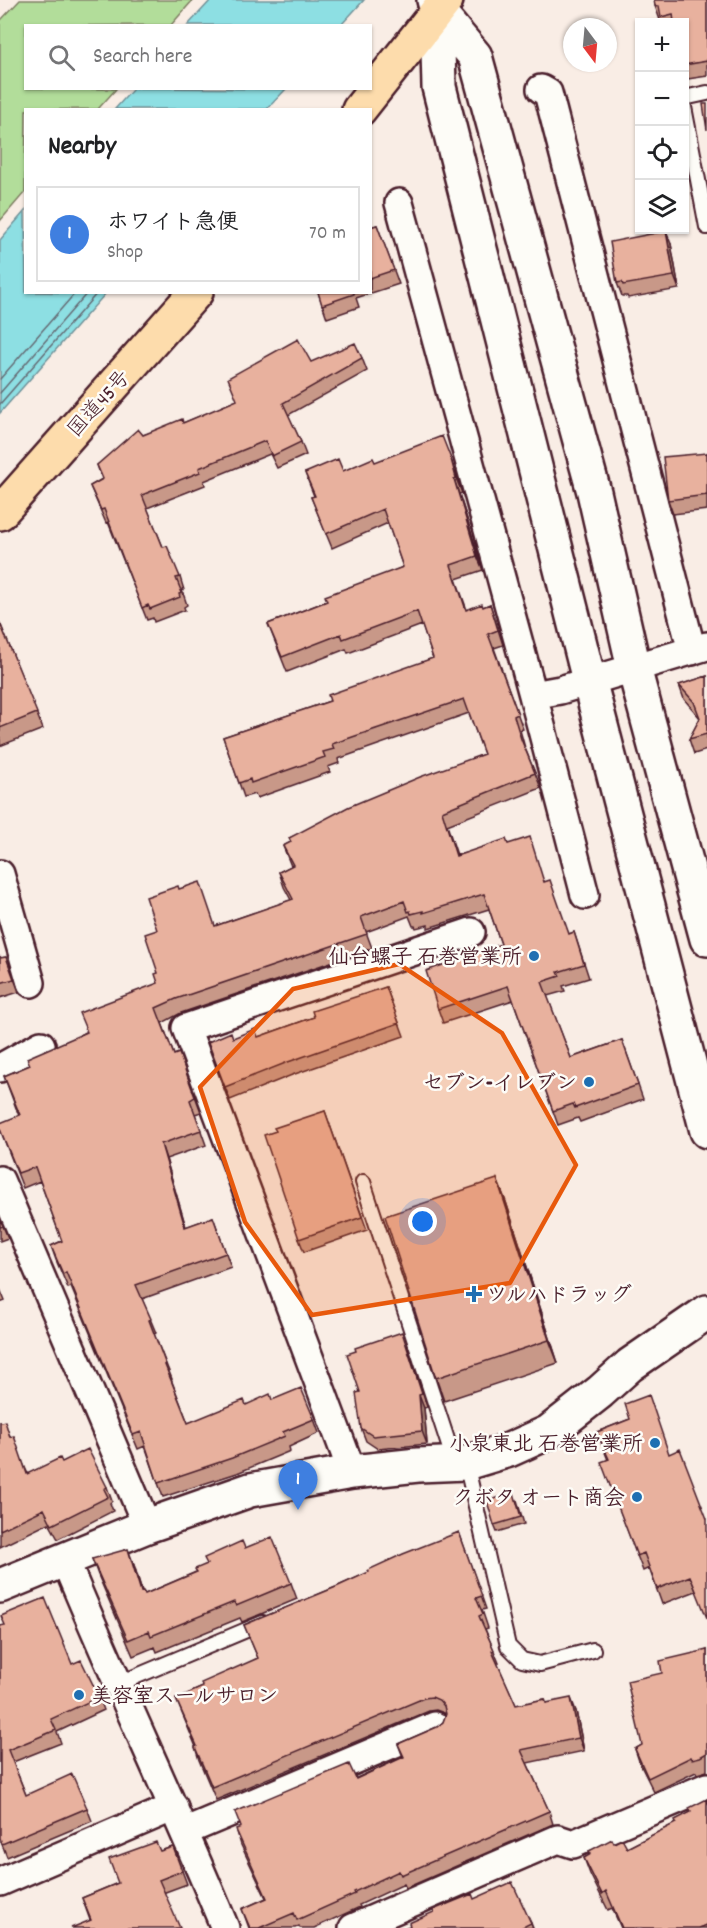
<!DOCTYPE html>
<meta charset="utf-8">
<style>
:root{--surface:#fff;--page:#f2f2f2;--text:#202124;--muted:#757577;--line:#e0e0e0;--accent:#ea580c}
body{margin:0;font-family:Dekko,"Klee One",sans-serif;background:var(--page);color:var(--text)}
.controls{position:absolute;right:18px;top:18px;display:grid;overflow:hidden;border-radius:0px;box-shadow:0 2px 4px #0004}
.controls button{width:54px;height:54px;display:grid;place-items:center;padding:0;border:0;border-bottom:2px solid var(--line);background:var(--surface);color:var(--text);font:30px sans-serif}
.compass{position:absolute;left:563px;top:18px;width:54px;height:54px;border-radius:50%;background:var(--surface);box-shadow:0 2px 4px #0004;rotate:164deg}
.you{position:absolute;left:423px;top:1222px;width:21px;height:21px;margin:-15px;border:4px solid #fff;border-radius:50%;background:#1a73e8;box-shadow:0 0 0 9px #1a73e833}
.badge{display:grid;place-items:center;width:39px;height:39px;border-radius:50%;background:var(--accent);color:#fff;font-size:20px;font-weight:700}
.pin{position:absolute;translate:-50% -50px;filter:drop-shadow(0 2px 3px #0008)}
.pin::after{content:'';position:absolute;top:32px;width:21px;height:18px;background:inherit;clip-path:polygon(0 0,100% 0,50% 100%)}
.list{margin:0;padding:0;list-style:none}
h2{display:flex;justify-content:space-between;align-items:center;height:78px;margin:0;padding:0 24px;font-size:26px}
h2 small{font-size:20px;font-weight:400;color:var(--muted)}
.list li{display:grid;grid-template-columns:39px 1fr auto;gap:18px;align-items:center;box-sizing:border-box;height:96px;margin:0 12px 12px;padding:0 12px;border:2px solid var(--line);border-radius:0px}
.list b{display:block;font-size:22px;white-space:nowrap}
.list p{margin:0;font-size:20px;white-space:nowrap;color:var(--muted)}
.list em{font-size:20px;font-style:normal;color:var(--muted)}
.icon{flex:none;width:33px;height:33px;fill:none;stroke:currentColor;stroke-width:2;stroke-linecap:round;stroke-linejoin:round}
.map{position:relative;flex:none;width:707px;height:1928px;overflow:hidden}
.search{position:absolute;background:var(--surface);box-shadow:0 2px 4px #0004;left:24px;top:24px;width:348px;height:66px;display:flex;align-items:center;gap:15px;box-sizing:border-box;padding:0 21px;border-radius:0px;color:var(--muted);font-size:22px}
.panel{position:absolute;background:var(--surface);box-shadow:0 2px 4px #0004;left:24px;top:108px;width:348px;height:186px;border-radius:0px}
.map>svg:first-child{display:block}
.green{fill:#b2dd9a;stroke:#7e7e62;stroke-width:1.5}
.water{fill:#8ddfe3;stroke:#729299;stroke-width:1.5}
.lines{fill:none;stroke-linecap:round;stroke-linejoin:round}
.shore{stroke:#656c75;stroke-width:1.5}
.lane-casing{stroke:#4a1f2b;stroke-width:18}
.street-casing{stroke:#4a1f2b;stroke-width:32}
.secondary-casing{stroke:#4a1f2b;stroke-width:38}
.highway-casing{stroke:#4a1f2b;stroke-width:38}
.lane{stroke:#fdfcf7;stroke-width:14}
.street{stroke:#fdfcf7;stroke-width:27}
.secondary{stroke:#fdfcf7;stroke-width:33}
.highway{stroke:#fddcac;stroke-width:33}
.wall{fill:#c89888;stroke:#4a1f2b;stroke-width:1.5}
.shaded-wall{fill:#a27c6f;stroke:#4a1f2b;stroke-width:1.5}
.building{fill:#e8b19e;stroke:#4a1f2b;stroke-width:1.5}
.marked{fill:#e8590c;fill-opacity:0.2;stroke:#e8590c;stroke-width:4.5;stroke-linejoin:round}
.poi-dot{fill:#1f6fb2;stroke:#fdfcf7;stroke-width:2}
.labels{text-anchor:middle;stroke-width:5;stroke-linejoin:round;paint-order:stroke}
.street-label{font-size:21px;fill:#4a1f2b;stroke:#fdfcf7}
.poi-label{font-size:21px;font-weight:bold;fill:#4a1f2b;stroke:#fdfcf7;text-anchor:end}
</style>
<div class="map">
<svg width="707" height="1928" viewBox="0 0 707 1928">
<rect width="100%" height="100%" fill="#f9ede5"/>
<filter id="ink" filterUnits="userSpaceOnUse"><feTurbulence type="fractalNoise" baseFrequency=".0167" numOctaves="2"/><feDisplacementMap in="SourceGraphic" scale="12" xChannelSelector="R" yChannelSelector="G"/><feConvolveMatrix kernelMatrix="1 2 1 2 8 2 1 2 1" color-interpolation-filters="sRGB"/></filter>
<g filter="url(#ink)">
<!-- green -->
<path class="green" d="M20,0H193L171,25L26,26V88L116,89L98,109L26,110L25,192L0,221V21Z"/>
<!-- water -->
<path class="water" d="M211,0H364L341,25H188Z
M133,89V88L286,89L267,109H115Z
M25,211L26,292L106,293L0,413V240Z"/>
<g class="lines">
<!-- shore -->
<path class="shore" d="M0,379L76,292
M0,393L88,292
M0,404L98,292"/>
<!-- lane casing -->
<g class="lane-casing">
<path id="lane" d="M684,98L707,93
M684,107L707,227
M363,1182L455,1464
M466,1463L508,1646L522,1660L540,1664L593,1650
M118,1684L263,1623"/>
</g>
<!-- street casing -->
<g class="street-casing">
<path id="street" d="M541,89L548,93L692,651
M399,203L533,695L560,690L707,646
M533,695L585,895
M0,874L31,983
M0,1068L41,1045
M0,1180L147,1526
M352,1472L186,1028L471,932
M65,1560C116,1684 174,1804 225,1928
M186,1831L435,1726
M0,1882L174,1807
M353,1928L558,1839L573,1844L707,1787"/>
</g>
<!-- secondary casing -->
<g class="secondary-casing">
<path id="secondary" d="M434,0L437,11L439,87L589,680L707,1131
M437,11L475,56L594,492L634,668L707,939
M0,1586L147,1526L250,1490L352,1472L418,1465L466,1463L509,1450L549,1432L600,1392L630,1365L707,1312"/>
</g>
<!-- highway casing -->
<g class="highway-casing">
<path id="highway" d="M359,110L446,0
M0,513L196,292"/>
</g>
<!-- lane -->
<use href="#lane" class="lane"/>
<!-- street -->
<use href="#street" class="street"/>
<!-- secondary -->
<use href="#secondary" class="secondary"/>
<!-- highway -->
<use href="#highway" class="highway"/>
</g>
<!-- wall -->
<path class="wall" d="M707,0V76L688,79L684,71V22H663L662,20H660L655,6Z
M377,225L399,284L356,298L359,307L327,318L318,292H370V227Z
M671,244L679,289L628,298L627,296H622L617,283Z
M362,358L367,371L288,415L301,442L306,455L277,468L270,454L204,481L205,485L147,508L163,547L180,577L184,590H182L187,605L184,607L185,610L154,622L153,618L147,620L108,522L106,523L90,486L102,479L97,465L143,435L183,423L237,401L311,362Z
M707,453V510L673,514L668,500Z
M375,462L456,474L462,493L459,494L483,570L456,579L467,610L483,607L490,604L503,645L494,648L523,729L520,730L525,748L541,788L447,825L457,855L508,844L545,882L569,934L574,932L589,978L563,986L565,991L547,996L571,1058L622,1040L643,1099L580,1122L578,1118L558,1125L513,1000L443,1023L438,1009L501,944L489,909L428,928V925L416,928L415,926H413L409,916L366,932L372,948L181,1013L162,1023L174,1055L179,1053L201,1112L195,1114L206,1145L166,1159L186,1227L213,1217L231,1267L142,1299L156,1333L154,1334L172,1379H171L188,1423L246,1405L272,1400L314,1419L319,1433L289,1447L290,1451L237,1473L163,1497L145,1446L138,1449L71,1287L68,1288L56,1260L51,1246L62,1241L40,1181L23,1188L0,1129L19,1116L4,1076L30,1065L86,1032L158,983L157,930L179,889L215,926L291,900L284,887L279,872L291,866L283,846L291,842L289,838L484,754L469,713L338,759L339,763L328,767L330,772L257,798L255,794L244,797L223,737L330,701L433,658L422,625L348,653L346,649L287,672L268,624L327,601L403,567L388,523L332,548L311,497L314,496L305,473L343,471Z
M0,623L43,729L0,746Z
M707,676V750L694,754L689,739L700,718L684,699L679,685Z
M0,956L1,958L6,957L19,992L0,998Z
M386,987L404,1036L292,1075L230,1100L208,1042L233,1038L258,1037L314,1017Z
M325,1111L367,1230L304,1252L299,1239L276,1131Z
M497,1179L506,1202L558,1363L444,1401L436,1378Z
M0,1219L8,1238L0,1241Z
M0,1289L5,1301L0,1303Z
M407,1345L427,1407L424,1408L427,1444L378,1449L366,1441L361,1428Z
M630,1419L696,1591L662,1604L649,1568L643,1571L607,1477L608,1460L597,1432Z
M0,1422L11,1437L28,1474L62,1462L107,1487L112,1501L110,1503L113,1511L58,1539L49,1523L0,1547Z
M517,1500L524,1524L497,1532L494,1525Z
M459,1532L486,1609L482,1610L488,1628L485,1629L499,1663H497L516,1705L545,1699L546,1703L576,1711L584,1751L527,1763L549,1811L553,1824L406,1888L404,1884L359,1905L360,1907L314,1928H300L299,1926L295,1928H249L242,1909L266,1898L241,1845L237,1832L403,1757L398,1744L437,1727L443,1722L446,1715L444,1713L436,1710L429,1711L216,1800L199,1760L195,1747H196L176,1699L203,1687L258,1658L244,1625L336,1587Z
M245,1548L291,1583L297,1599L242,1622L240,1618L157,1652L155,1647L133,1656L98,1575L92,1559L134,1565L142,1591L145,1594L196,1572Z
M0,1626L72,1664L99,1697L104,1710L57,1732L61,1743L13,1762L26,1795L87,1808L92,1821L7,1857L0,1839Z
M707,1650V1771L697,1774L696,1772L654,1792L640,1764L635,1749L642,1745L662,1673Z
M707,1799V1928H621L612,1908L608,1910L590,1874L584,1858L591,1855L589,1851L614,1843L627,1848L676,1823Z
M173,1847L187,1884L90,1920L82,1898L118,1883L160,1851Z
M474,1899L531,1923L533,1928H405Z"/>
<!-- shaded-wall -->
<path class="shaded-wall" d="M666,231L671,244L679,289L674,276Z
M451,459L456,474L462,493L456,478Z
M454,479L459,494L483,570L477,556Z
M161,1144L166,1159L190,1242L185,1227Z
M497,1179L506,1202L558,1363L549,1340Z
M419,1395L424,1408L427,1444L422,1431Z
M128,1549L134,1565L147,1608L141,1592Z
M571,1698L576,1711L584,1751L579,1738Z"/>
<!-- building -->
<path class="building" d="M654,0H707V61L684,65V22H674L673,14L661,17L659,6H655Z
M703,104H707V130Z
M377,225L394,270L370,278V227Z
M666,231L674,276L623,285L622,282L617,283L610,242Z
M318,292H354V294L322,305Z
M298,339L311,362L355,343L362,358L283,403L301,442L272,456L265,441L199,468L200,472L142,495L163,547L167,546L180,577L176,578L182,593L179,594L180,597L150,609L148,605L142,608L104,509L101,510L90,486L103,479L97,465L138,429L143,435L182,419L183,423L237,400L228,378Z
M442,436L451,459L456,478L454,479L477,556L451,565L466,610L482,604L483,607L490,604L498,630L488,634L518,714L514,716L521,739L535,773L442,811L456,856L506,839L508,844L530,837L544,882L550,880L569,934L574,932L584,964L558,972L560,976L542,982L571,1058L622,1040L638,1085L575,1108L573,1104L553,1111L508,986L438,1009L426,971L501,944L484,894L423,913V911L411,914L410,911L408,912L404,901L361,917L367,934L176,999L156,1008L174,1055L179,1053L195,1097L190,1100L201,1130L161,1144L185,1227L213,1217L226,1253L136,1285L151,1319L149,1320L166,1365H165L188,1423L244,1400L246,1405L270,1394L272,1400L301,1388L314,1419L283,1432L285,1436L232,1458L158,1483L141,1432L133,1435L66,1272L63,1274L51,1246L62,1241L35,1167L18,1173L0,1129V1123L20,1115L4,1076L30,1065L27,1058L87,1032L79,1013L158,983L155,974L158,973L145,934L157,930L146,897L178,886L179,889L200,882L215,926L293,899L279,872L293,865L283,846L291,842L289,838L348,807L420,777L484,754L464,699L332,744L334,749L323,752L325,757L251,783L250,779L239,783L223,737L330,701L328,695L433,658L417,611L343,639L341,634L282,657L268,624L327,601L325,596L403,567L383,509L326,534L311,497L315,496L305,473L338,459L343,471L373,458L375,462Z
M707,453V495L668,500L663,457Z
M0,623L37,713L0,728Z
M707,676V734L689,739L700,718L694,702L679,685Z
M6,957L14,979L0,983V958Z
M386,987L399,1023L288,1062L225,1087L208,1042L231,1032L233,1038L255,1029L258,1037L314,1017L312,1011Z
M325,1111L362,1217L299,1239L264,1135L276,1131L274,1128Z
M497,1179L549,1340L436,1378L385,1216Z
M0,1219L3,1226L0,1227Z
M402,1332L422,1394L419,1395L422,1431L373,1436L361,1428L356,1393L360,1392L347,1354L356,1351L355,1348Z
M649,1395L669,1454L680,1449L707,1519V1618L690,1576L657,1589L644,1553L637,1556L601,1462L609,1459L597,1432L630,1419L625,1404Z
M5,1421L10,1437L14,1436L27,1474L60,1458L62,1462L88,1449L107,1487L104,1489L108,1497L52,1525L44,1509L0,1530V1422Z
M514,1493L521,1517L494,1525L487,1501Z
M459,1532L482,1596L476,1598L483,1614L479,1616L494,1650L492,1651L516,1705L545,1699L546,1703L571,1698L579,1738L521,1750L549,1811L401,1875L399,1871L354,1892L355,1894L297,1920L294,1913L259,1928H250L242,1909L267,1898L237,1832L236,1829L241,1827L235,1812L349,1764L356,1779L404,1757L398,1744L437,1727L443,1722L446,1714L444,1706L439,1700L432,1697L424,1698L212,1787L195,1747L197,1746L176,1699L203,1687L201,1683L258,1658L244,1625L336,1587L369,1572L368,1570L403,1554Z
M272,1537L291,1583L236,1606L234,1602L151,1636L149,1631L128,1640L92,1559L128,1549L141,1592L143,1591L145,1594L197,1572L195,1569L207,1564L204,1558L242,1541L245,1548Z
M45,1598L72,1664L81,1660L99,1697L51,1719L56,1730L8,1750L26,1795L72,1774L87,1808L2,1844L0,1838V1626L5,1625L1,1616Z
M707,1650V1753L700,1757L692,1759L691,1757L648,1778L635,1749L642,1745L627,1681L662,1673L660,1661Z
M707,1799V1925L699,1928H622L606,1891L602,1894L584,1858L591,1854L589,1851L612,1839L614,1843L622,1839L627,1848L676,1823L675,1820L691,1812L689,1808Z
M156,1842L160,1851L173,1847L182,1871L159,1880L180,1928H71L91,1920L82,1898L118,1883L109,1859Z
M512,1882L531,1923L521,1928H405L410,1926L409,1923L434,1912L433,1910L472,1894L474,1899Z"/>
</g>
<!-- marked area -->
<path class="marked" d="M399,964L502,1033L576,1165L510,1283L312,1315L245,1222L200,1087L293,989Z"/>
<!-- markers -->
<g class="poi-dot">
<circle cx="534" cy="956" r="6"/>
<circle cx="589" cy="1082" r="6"/>
<path d="M471 1285h6v6h6v6h-6v6h-6v-6h-6v-6h6z"/>
<circle cx="655" cy="1443" r="6"/>
<circle cx="637" cy="1497" r="6"/>
<circle cx="79" cy="1695" r="6"/>
</g>
<g class="labels">
<!-- street labels -->
<g class="street-label">
<text transform="translate(98 403) rotate(-48)" y="7">国道45号</text>
</g>
<!-- poi labels -->
<g class="poi-label">
<text x="522" y="963">仙台螺子 石巻営業所</text>
<text x="577" y="1089">セブン-イレブン</text>
<text x="486" y="1301" text-anchor="start">ツルハドラッグ</text>
<text x="643" y="1450">小泉東北 石巻営業所</text>
<text x="625" y="1504">クボタ オート商会</text>
<text x="91" y="1702" text-anchor="start">美容室スールサロン</text>
</g>
</g>
</svg>
<div class="controls">
<button>+</button>
<button>−</button>
<button><svg class="icon" aria-label="locate" viewBox="0 0 24 24"><circle cx="12" cy="12" r="6"/><path d="M12 2v4M12 18v4M2 12h4M18 12h4"/></svg></button>
<button><svg class="icon" aria-label="layers" viewBox="0 0 24 24"><path d="M12 4l9 5-9 5-9-5zM3 14l9 5 9-5"/></svg></button>
</div>
<svg class="compass" viewBox="-18 -18 36 36"><path d="M0-13l5 13h-10z" fill="#e53935"/><path d="M0 13l5-13h-10z" fill="#757577"/></svg>
<div class="you"></div>
<div class="pin badge" style="left:298px;top:1510px;background:#3f7fe0">1</div>
<div class="search"><svg class="icon" aria-label="search" viewBox="0 0 24 24"><circle cx="10" cy="10" r="6"/><path d="M15 15l6 6"/></svg>Search here</div>
<section class="panel">
<h2>Nearby<small></small></h2>
<ul class="list">
<li><span class="badge" style="background:#3f7fe0">1</span><div><b>ホワイト急便</b><p>Shop</p></div><em>70 m</em></li>
</ul>
</section>
</div>
